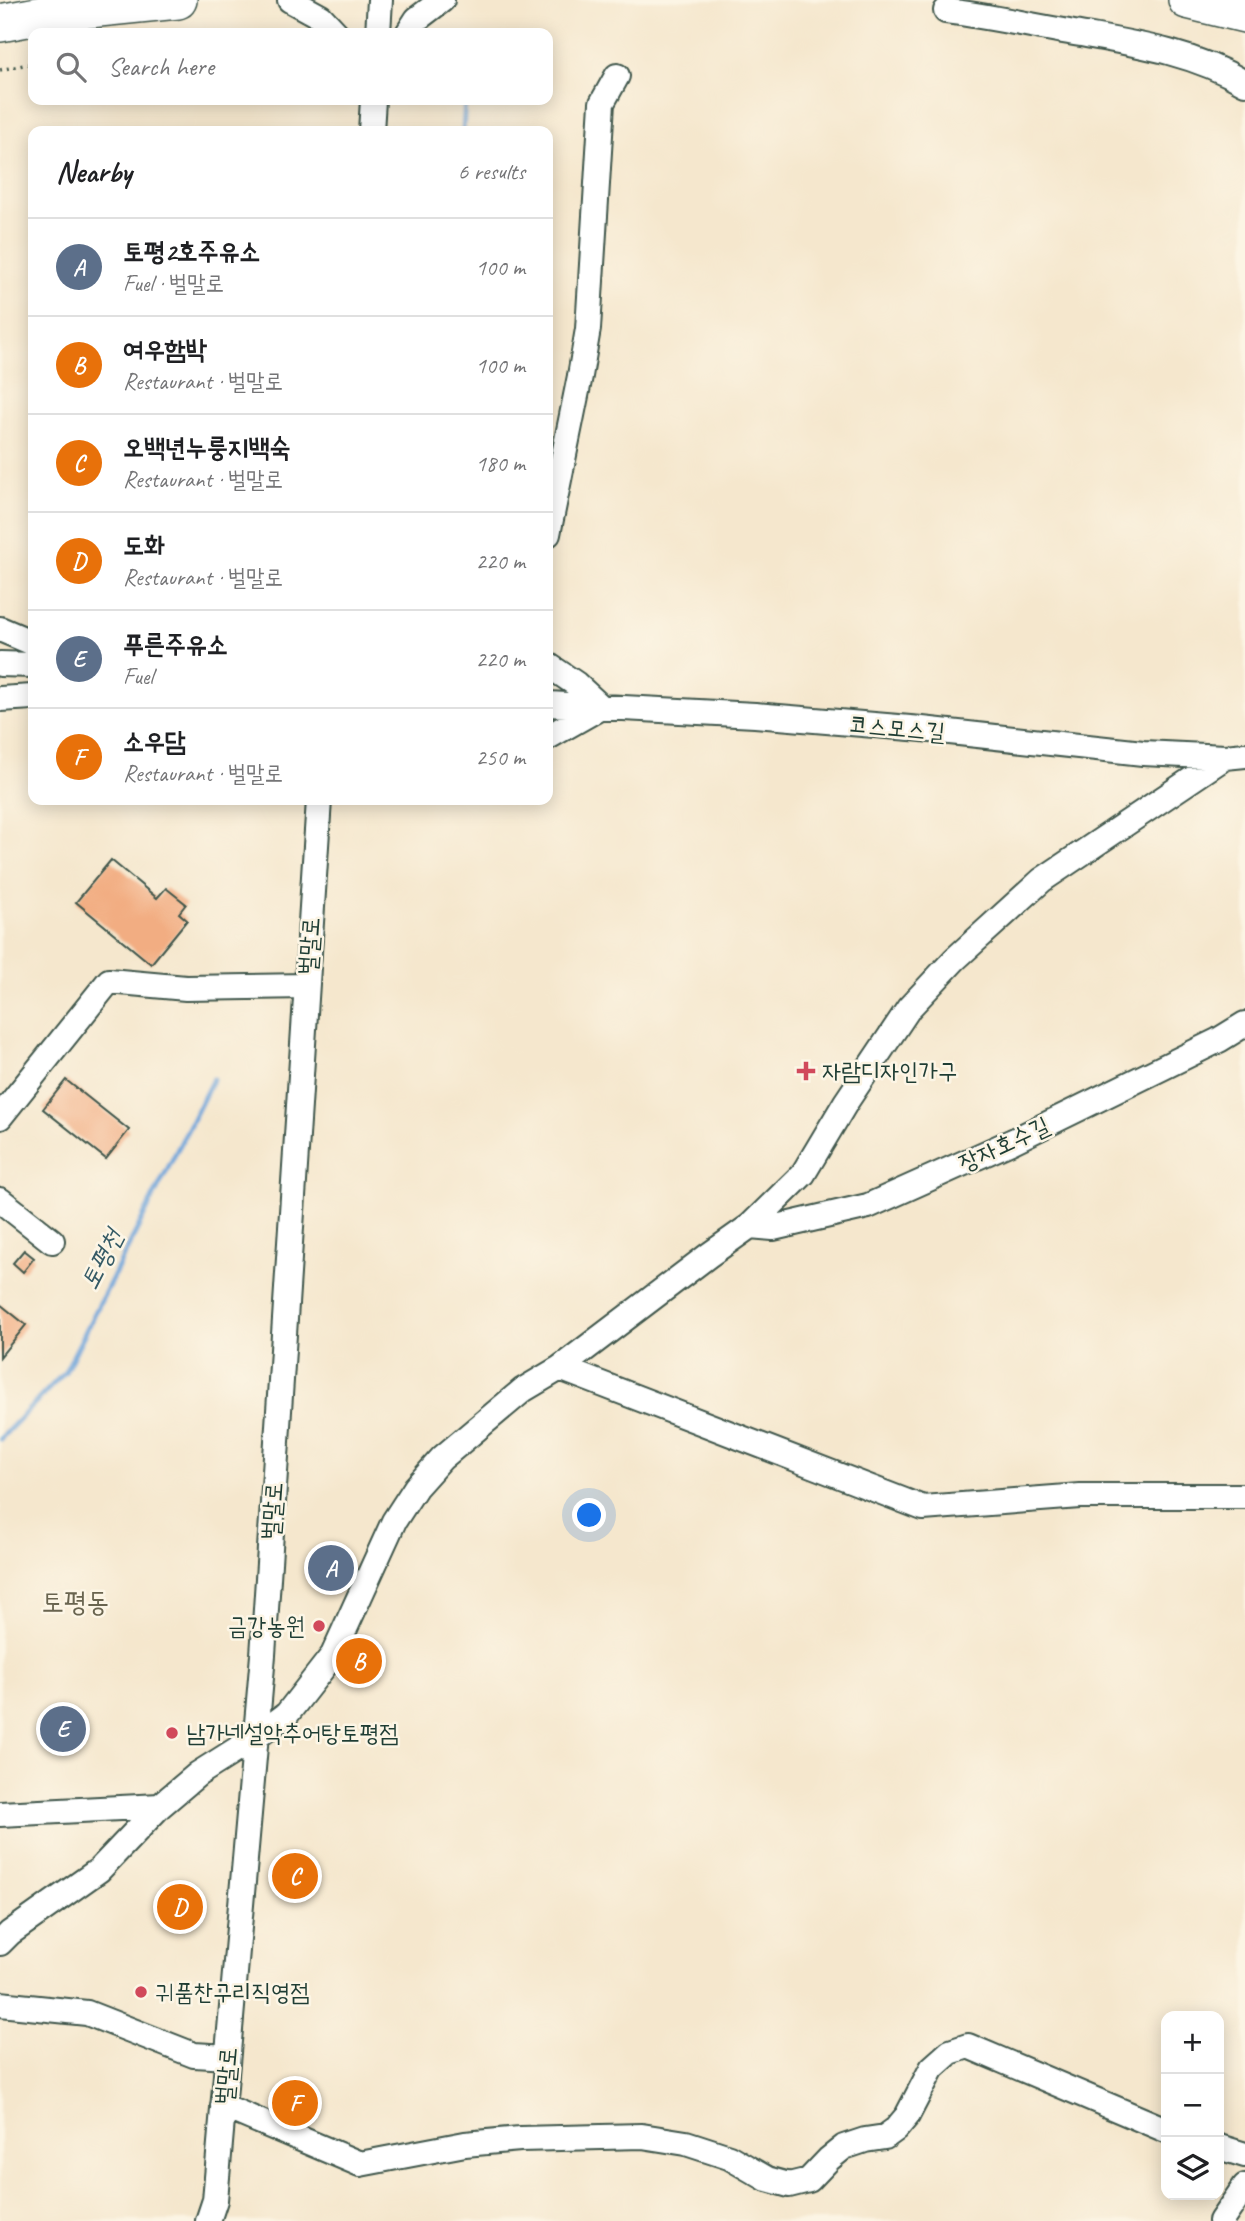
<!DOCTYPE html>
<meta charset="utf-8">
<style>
:root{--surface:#fff;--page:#f6f6f6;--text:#202124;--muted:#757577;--line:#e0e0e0;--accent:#d93025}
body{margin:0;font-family:Caveat,"Poor Story",sans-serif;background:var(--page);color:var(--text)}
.controls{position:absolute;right:21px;bottom:21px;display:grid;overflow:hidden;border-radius:14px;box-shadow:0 4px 18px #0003}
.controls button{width:63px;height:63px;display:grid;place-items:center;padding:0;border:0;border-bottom:2px solid var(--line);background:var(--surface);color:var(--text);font:35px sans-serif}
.you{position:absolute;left:590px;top:1516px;width:24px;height:24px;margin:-18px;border:5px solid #fff;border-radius:50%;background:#1a73e8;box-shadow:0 0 0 10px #1a73e833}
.badge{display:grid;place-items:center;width:46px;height:46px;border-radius:50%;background:var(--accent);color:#fff;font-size:23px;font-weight:700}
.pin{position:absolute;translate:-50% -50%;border:4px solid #fff;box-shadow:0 2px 7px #0006}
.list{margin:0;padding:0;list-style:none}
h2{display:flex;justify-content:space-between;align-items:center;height:91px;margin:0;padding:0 28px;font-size:30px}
h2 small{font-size:23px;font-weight:400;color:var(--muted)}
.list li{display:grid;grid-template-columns:46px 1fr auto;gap:21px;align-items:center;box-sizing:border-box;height:98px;padding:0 28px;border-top:2px solid var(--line)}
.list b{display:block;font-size:26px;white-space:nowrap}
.list p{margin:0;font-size:23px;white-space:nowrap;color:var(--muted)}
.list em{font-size:23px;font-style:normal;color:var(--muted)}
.icon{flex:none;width:38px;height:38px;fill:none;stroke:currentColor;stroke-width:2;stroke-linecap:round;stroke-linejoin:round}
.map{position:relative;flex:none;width:1245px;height:2221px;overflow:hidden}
.search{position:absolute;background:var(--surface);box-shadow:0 4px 18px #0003;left:28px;top:28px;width:525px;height:77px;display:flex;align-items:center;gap:18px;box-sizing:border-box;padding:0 24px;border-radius:14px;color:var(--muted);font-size:26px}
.panel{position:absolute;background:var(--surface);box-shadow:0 4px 18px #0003;left:28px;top:126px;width:525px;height:679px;border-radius:14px}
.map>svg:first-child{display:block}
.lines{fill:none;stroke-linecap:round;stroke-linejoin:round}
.stream{stroke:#6ba2d9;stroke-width:5}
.building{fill:#f2ad82}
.minor-casing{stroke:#3f564b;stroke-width:28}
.highway-casing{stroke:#3f564b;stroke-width:40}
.path{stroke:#3f564b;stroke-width:3.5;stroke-dasharray:2 5;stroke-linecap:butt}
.minor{stroke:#fff;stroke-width:24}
.highway{stroke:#fff;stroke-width:37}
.poi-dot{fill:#d1495b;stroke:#fcf5e5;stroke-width:2.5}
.labels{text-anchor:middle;stroke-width:5;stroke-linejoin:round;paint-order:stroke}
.street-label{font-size:24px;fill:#1f3d34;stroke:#fcf5e5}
.poi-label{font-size:24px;fill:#1f3d34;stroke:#fcf5e5;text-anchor:start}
.water-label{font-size:26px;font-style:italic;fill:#365b66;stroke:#fcf5e5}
.quarter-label{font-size:28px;fill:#69644f;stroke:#fcf5e5}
</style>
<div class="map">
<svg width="1245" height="2221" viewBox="0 0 1245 2221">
<rect width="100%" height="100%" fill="#fcf5e5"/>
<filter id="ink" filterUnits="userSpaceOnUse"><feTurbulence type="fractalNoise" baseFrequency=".0143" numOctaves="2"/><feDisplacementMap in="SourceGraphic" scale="14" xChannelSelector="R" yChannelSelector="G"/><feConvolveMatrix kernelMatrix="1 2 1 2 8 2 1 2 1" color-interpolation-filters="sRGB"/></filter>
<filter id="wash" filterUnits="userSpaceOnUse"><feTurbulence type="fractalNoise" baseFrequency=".00686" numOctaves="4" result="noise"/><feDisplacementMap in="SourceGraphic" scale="28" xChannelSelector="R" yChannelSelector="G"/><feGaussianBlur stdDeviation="1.57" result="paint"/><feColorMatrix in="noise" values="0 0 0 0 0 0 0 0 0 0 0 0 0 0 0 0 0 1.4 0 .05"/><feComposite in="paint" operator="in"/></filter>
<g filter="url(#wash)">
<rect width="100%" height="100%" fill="#f5e7cd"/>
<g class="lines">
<!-- stream -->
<path class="stream" d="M463,131L465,100
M0,1439L65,1372L213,1079"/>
</g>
<g id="blocks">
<!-- building -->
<path class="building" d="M111,860L157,898L166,888L186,904L179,913L187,920L151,964L76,902Z
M66,1080L129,1130L106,1159L43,1109Z
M24,1250L34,1258L23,1272L13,1263Z
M0,1304L26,1325L0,1357Z"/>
</g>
</g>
<g filter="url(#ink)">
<use href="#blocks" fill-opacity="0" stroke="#3f564b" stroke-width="2"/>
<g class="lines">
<!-- minor casing -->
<g class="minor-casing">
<path id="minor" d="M290,0L321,17L336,33
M946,11C988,16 1028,25 1069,32C1130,43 1191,51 1245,83
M378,33L380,0
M408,33L417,19L442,0
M371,131L373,100
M548,534L580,376L588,329L602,103L617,76
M0,629L33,643
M0,664L33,665
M548,665L576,684L601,707L548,737
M0,699L33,697
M548,704L755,715L922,729L1143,753L1225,757L1245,755
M0,1117L109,981L186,988L306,986
M0,1200L52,1241
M750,1226L773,1228L868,1206L1013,1141L1219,1040L1245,1024
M560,1368L923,1508L1080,1496H1245
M0,1814L160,1806
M0,1943L10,1933L99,1870L160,1806L198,1774L255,1738L287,1714L333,1655L394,1521L416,1487L442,1458L523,1390L560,1368L709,1255L750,1226L803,1174L846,1102L909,1008L955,959L1042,880L1225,757
M0,2004L87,2013L194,2055L227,2057
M223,2106L360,2164L465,2144L520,2139L642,2136L686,2143L729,2157L767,2179L789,2185L809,2180L829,2159L844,2147L865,2140L885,2137L896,2129L907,2116L932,2068L950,2052L968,2046L1166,2130
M1219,2147L1245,2155
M208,2221L215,2200L263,1655L319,800
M1221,2221L1245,2186"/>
</g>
<!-- highway casing -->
<g class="highway-casing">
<path id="highway" d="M1187,0L1245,14
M0,23L59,12L178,0"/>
</g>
<!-- path -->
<path class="path" d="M0,70L33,63"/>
<!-- minor -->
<use href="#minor" class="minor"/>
<!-- highway -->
<use href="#highway" class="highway"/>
</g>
</g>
<!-- markers -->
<g class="poi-dot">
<path d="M802.5 1060.5h7v7h7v7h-7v7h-7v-7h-7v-7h7z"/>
<circle cx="319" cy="1626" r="7"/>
<circle cx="172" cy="1733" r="7"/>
<circle cx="141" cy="1992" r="7"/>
</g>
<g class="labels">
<!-- street labels -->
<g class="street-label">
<text transform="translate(897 728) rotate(5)" y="8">코스모스길</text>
<text transform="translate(309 946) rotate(-86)" y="8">벌말로</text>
<text transform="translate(1004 1144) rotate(-25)" y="8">장자호수길</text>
<text transform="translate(272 1511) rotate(-86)" y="8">벌말로</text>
<text transform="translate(226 2076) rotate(-85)" y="8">벌말로</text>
</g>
<!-- poi labels -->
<g class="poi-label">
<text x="822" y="1079">자람디자인가구</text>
<text x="305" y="1634" text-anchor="end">금강농원</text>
<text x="186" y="1741">남가네설악추어탕토평점</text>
<text x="155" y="2000">귀품찬구리직영점</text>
</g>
<!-- water labels -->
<g class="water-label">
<text transform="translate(101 1259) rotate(-63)" y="9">토평천</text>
</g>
<!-- quarter labels -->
<g class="quarter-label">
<text x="75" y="1611">토평동</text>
</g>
</g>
</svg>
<div class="controls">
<button>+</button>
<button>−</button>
<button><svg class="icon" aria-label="layers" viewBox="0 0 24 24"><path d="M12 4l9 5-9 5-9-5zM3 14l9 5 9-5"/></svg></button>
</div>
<div class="you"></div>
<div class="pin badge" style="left:331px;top:1568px;background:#5c6f8a">A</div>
<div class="pin badge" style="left:359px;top:1661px;background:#e8710a">B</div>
<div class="pin badge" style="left:295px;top:1876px;background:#e8710a">C</div>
<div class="pin badge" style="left:180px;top:1907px;background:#e8710a">D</div>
<div class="pin badge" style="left:63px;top:1729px;background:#5c6f8a">E</div>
<div class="pin badge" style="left:295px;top:2103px;background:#e8710a">F</div>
<div class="search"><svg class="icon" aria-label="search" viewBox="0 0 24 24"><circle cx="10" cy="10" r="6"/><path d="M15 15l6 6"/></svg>Search here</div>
<section class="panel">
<h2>Nearby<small>6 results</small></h2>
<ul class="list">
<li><span class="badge" style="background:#5c6f8a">A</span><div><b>토평2호주유소</b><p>Fuel · 벌말로</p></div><em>100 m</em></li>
<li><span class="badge" style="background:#e8710a">B</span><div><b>여우함박</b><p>Restaurant · 벌말로</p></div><em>100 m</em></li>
<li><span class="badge" style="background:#e8710a">C</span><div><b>오백년누룽지백숙</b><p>Restaurant · 벌말로</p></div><em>180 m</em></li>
<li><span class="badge" style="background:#e8710a">D</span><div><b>도화</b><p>Restaurant · 벌말로</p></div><em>220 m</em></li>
<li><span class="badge" style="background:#5c6f8a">E</span><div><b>푸른주유소</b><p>Fuel</p></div><em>220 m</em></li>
<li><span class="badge" style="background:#e8710a">F</span><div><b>소우담</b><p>Restaurant · 벌말로</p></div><em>250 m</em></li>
</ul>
</section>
</div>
